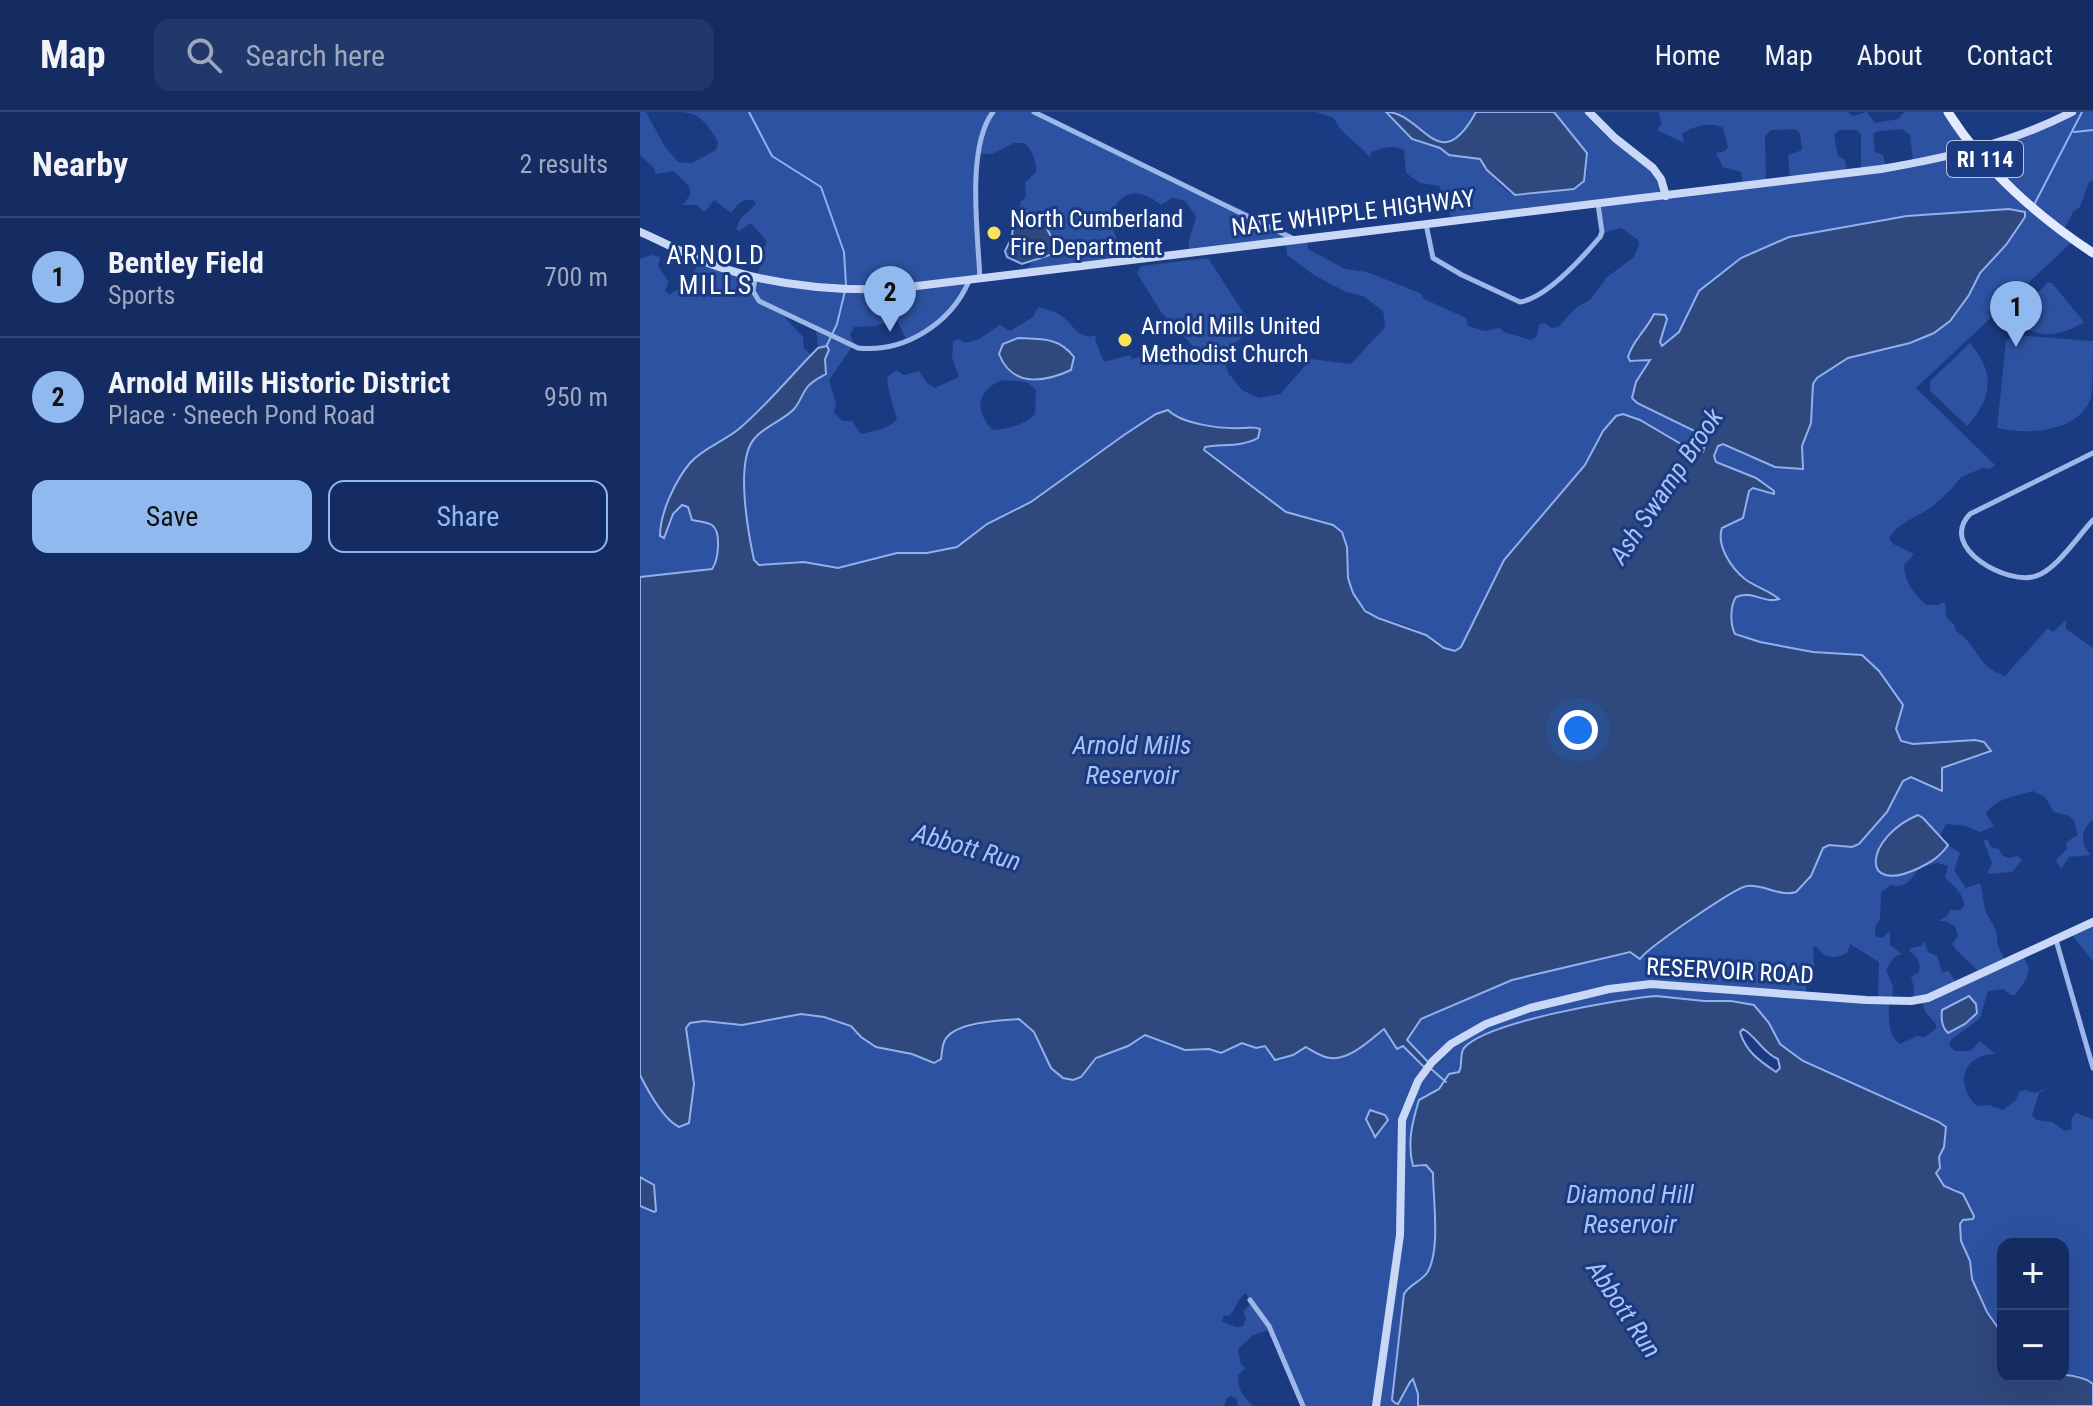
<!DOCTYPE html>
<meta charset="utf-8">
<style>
:root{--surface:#142c62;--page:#21386b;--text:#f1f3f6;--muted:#9da7be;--line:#334877;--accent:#90b9f0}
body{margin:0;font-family:"Roboto Condensed",sans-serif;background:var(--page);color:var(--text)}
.controls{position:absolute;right:24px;bottom:24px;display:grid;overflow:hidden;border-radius:16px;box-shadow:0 8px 32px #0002}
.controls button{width:72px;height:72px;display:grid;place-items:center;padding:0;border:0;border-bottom:2px solid var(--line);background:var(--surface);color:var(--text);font:40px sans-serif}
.you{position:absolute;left:938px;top:618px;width:28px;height:28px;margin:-20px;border:6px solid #fff;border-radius:50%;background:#1a73e8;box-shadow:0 0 0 12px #1a73e833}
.badge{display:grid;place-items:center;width:52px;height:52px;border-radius:50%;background:var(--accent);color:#111;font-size:26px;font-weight:700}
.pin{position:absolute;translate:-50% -66px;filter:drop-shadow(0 2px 4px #0008)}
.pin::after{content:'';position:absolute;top:42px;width:28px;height:24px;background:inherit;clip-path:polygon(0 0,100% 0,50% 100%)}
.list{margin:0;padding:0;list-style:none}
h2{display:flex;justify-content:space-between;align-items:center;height:104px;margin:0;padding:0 32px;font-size:34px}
h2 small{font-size:26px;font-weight:400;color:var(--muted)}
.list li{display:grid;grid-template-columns:52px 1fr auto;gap:24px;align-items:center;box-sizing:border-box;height:120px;padding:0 32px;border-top:2px solid var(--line)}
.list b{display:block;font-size:30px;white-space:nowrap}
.list p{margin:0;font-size:26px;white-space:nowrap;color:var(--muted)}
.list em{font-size:26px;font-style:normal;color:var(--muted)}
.actions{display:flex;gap:16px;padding:24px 32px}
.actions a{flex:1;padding:18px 0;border:2px solid var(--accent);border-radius:16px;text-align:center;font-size:28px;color:var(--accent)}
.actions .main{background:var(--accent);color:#111}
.icon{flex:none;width:44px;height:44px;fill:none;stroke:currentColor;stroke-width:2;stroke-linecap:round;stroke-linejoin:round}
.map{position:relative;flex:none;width:1453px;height:1294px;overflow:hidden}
header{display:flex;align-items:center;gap:48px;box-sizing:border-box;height:112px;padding:0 40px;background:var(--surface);border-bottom:2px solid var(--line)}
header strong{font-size:38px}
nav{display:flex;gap:44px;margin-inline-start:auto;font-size:28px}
.search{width:560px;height:72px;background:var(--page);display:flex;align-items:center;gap:20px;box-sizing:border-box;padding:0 28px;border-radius:16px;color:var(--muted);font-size:30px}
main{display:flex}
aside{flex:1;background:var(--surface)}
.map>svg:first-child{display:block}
.green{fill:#2d52a1;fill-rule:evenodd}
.water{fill:#2f487d;stroke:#91b0ed;stroke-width:2;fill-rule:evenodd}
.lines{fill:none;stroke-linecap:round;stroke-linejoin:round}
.stream{stroke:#91b0ed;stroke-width:2}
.street{stroke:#9eb7eb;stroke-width:5}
.secondary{stroke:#cad8f8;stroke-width:8}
.primary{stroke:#e2eaff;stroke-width:9}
.poi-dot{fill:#fde35a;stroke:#1a3a82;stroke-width:3}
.labels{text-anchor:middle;stroke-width:6;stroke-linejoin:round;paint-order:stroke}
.shield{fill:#1a3a82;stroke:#bac4da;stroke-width:2}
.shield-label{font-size:22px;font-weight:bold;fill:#fff}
.street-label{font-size:24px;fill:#fff;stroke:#1a3a82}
.poi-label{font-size:24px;fill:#fff;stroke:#1a3a82;text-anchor:start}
.neighbourhood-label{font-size:26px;letter-spacing:2px;fill:#fff;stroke:#1a3a82}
.water-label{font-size:26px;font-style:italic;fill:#a9c2f3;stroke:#1a3a82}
</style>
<header>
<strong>Map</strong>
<div class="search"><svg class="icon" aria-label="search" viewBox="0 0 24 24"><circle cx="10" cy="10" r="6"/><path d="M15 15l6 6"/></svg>Search here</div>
<nav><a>Home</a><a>Map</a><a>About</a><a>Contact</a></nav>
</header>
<main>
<aside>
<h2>Nearby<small>2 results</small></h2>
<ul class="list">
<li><span class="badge">1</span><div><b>Bentley Field</b><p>Sports</p></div><em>700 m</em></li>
<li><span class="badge">2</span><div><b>Arnold Mills Historic District</b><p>Place · Sneech Pond Road</p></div><em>950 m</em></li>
</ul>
<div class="actions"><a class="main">Save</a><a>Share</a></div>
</aside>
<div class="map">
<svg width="1453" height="1294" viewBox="0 0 1453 1294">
<rect width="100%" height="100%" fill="#1a3a82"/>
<!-- green -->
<path class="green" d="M0,0H6L25,35L38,50L52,51L76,38L78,30C69,14 60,0 40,0H391L611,102L652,125L667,126L668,137L705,157L727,160L780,181L784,187L826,206L828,214L845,219L860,216L864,220L891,228L896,225L900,212L905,211L911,216L918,215L937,195L950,188L967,165L994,145L999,133L998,128L981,116L962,121L955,91L811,108L809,93L799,74L780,71L766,61L764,38C756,33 739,35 731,41L730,46C718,29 703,26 694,6L676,0H746L772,27L800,36L809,43L840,47C847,58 862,79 875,83C891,87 927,73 943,68L947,59L914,0H949L1013,55L1024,81L1102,69L1101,60L1083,55L1076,41L1085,39L1088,35L1083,16C1072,9 1052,14 1042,22L1044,31L1017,18L1022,11L1018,0H1208L1212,4L1227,0L1235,11L1258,7L1264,0H1308L1335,37L1428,0H1453V69L1449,70L1440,95L1433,100L1422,121L1433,129L1276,276L1355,353L1350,357L1343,356L1321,365C1314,375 1305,384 1295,392C1281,405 1258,409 1249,427L1255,433L1274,442L1264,453C1264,469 1274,482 1286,493H1297L1304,490C1309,501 1300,503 1314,512L1316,519C1337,532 1338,556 1365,564L1408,516L1413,520L1426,508V517L1453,536V708C1440,718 1440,732 1451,743L1429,745L1421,757L1416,748L1427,737L1426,730L1438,723L1434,709L1429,704L1414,700L1405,685L1393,679C1377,684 1355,686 1346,702L1354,714L1340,720L1326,714L1306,712L1300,724L1278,704L1252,718L1289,751L1303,742L1308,733L1320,741L1314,758L1326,776L1340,771L1341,774L1345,798L1356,818L1358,834L1366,850L1383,844L1389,856L1386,868L1375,883H1371L1363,877L1348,879L1340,906L1311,928L1309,934L1315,939H1331L1340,929L1355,942C1323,942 1314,973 1337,994L1349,993L1363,998L1376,988L1379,980L1385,978L1395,981L1410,975L1399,981L1392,1003L1396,1008L1412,1010L1425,1019L1431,1017L1432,1006L1436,1001L1453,1007V1272L1439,1263L1423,1262V1132H1363V1223L1347,1200L1332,1167L1330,1149L1321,1129L1320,1112L1330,1106L1317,1077L1304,1074L1296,1061L1301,1051L1299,1045L1304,1035L1306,1015L1298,1010L1163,949L1140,932L1129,911L1091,889L992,886L890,908L859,918L837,928L821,941L819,960L809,962L799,977L783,984L779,1056L786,1053L793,1061C793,1087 801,1140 787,1161C780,1170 769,1173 764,1182L752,1288L758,1291L770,1270L774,1267L778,1282V1294H663L629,1218L613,1223L598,1237L601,1253L605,1256L598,1263C598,1279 603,1284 613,1294H598L597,1287L591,1284L587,1286L584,1294H0V1094L11,1100L8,1068L0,1065V963L14,989L33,1012L52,988L54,972L46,916L50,911L64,909L102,913L161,902L184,905L211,914L221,925L251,939L272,942L294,951L306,925L312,920L357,908L379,907L394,920L411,956L441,965C458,938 480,940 504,923L545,938L569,937L581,941L599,930L616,936L623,933L631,944L642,948L666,935L700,945L723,933L744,916L762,933L781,942L772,936L767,928L781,908L872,868L897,864L943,850L1005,839L1103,774H1118L1150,782L1171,764L1183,736L1189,733L1212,735L1254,687L1258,674L1271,665L1302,679L1301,656L1317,649L1348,642L1321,628L1273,632L1261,629L1256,618L1263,593L1239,559L1222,543L1173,540L1120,530L1095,522C1090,512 1090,494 1096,485L1113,482L1131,489L1134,483C1111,471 1071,448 1082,416L1101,408L1107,395L1109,379L1112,376L1133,382L1116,366L1076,350L1074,344L1078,333L1083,332L1135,355L1164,354L1162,334L1171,311L1173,272L1178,266L1208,246L1270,231L1294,221L1310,209L1329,183L1340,161L1385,105L1378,101L1313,100L1267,104L1149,125L1101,146L1052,190L1039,220L1022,234L1020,230L1014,202L1007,218L996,225L995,251L1010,248L1002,259L997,291L1067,325L1063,340L1058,342L1025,321L963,319L945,353L864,448L821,535L815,539C801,537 796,528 784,521C751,504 720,511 708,467C704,452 712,432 701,419C688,404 660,407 643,398C621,386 583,356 564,339V335L609,331L614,314C596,319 573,315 555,310C540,306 531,301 516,302L391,390L347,412L317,435L287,441H257L198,456L156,449L119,453L114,448C108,421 95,350 113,327C123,315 142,309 153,298C160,291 161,284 166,277C170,271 179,266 186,262L185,247L189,238L178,236L176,217L140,200L163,225L164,237L172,243L100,316L82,330L60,341L33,402L42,393L49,395L52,408L72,413C79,425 80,445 72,457L0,465V147L11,143L20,145L18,154L29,170L25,178L29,183L49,169L61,147L117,163L123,146L121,138L126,133V128L111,111L99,119L96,117L101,106L116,92L113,88C102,86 97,93 91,101L74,88L65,100L56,93H43L50,83L49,74L33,59L16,62L14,56L0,43ZM1155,17L1160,21L1162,38L1148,43L1150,67L1126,69L1125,24L1131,18ZM1262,17L1270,23L1273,51L1246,56L1243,43L1235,40L1233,22L1238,19ZM1199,18H1216L1221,22V58L1207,60L1205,48L1198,44L1194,23ZM374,31H384C394,40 396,48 396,60L385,70L386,84L380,91L381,100L403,103L407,117L414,127L410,143L390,149L391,153L381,159L495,147L493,139C453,125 475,54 521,93L532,86L545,89L556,104C554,118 547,126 549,140L646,130L647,143L674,163L706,180L723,184L743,199L745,215L711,252L671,247L640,282L619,286L602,278L589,262L581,241L614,217L568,146L501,154L497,161L521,200L558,240L557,242L528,253L520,250L516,239L492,247L490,243L464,250L455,228L457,223C440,229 434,214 423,205C417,200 406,197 398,195L393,205L370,219L360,213L339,227L325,231L319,227L313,229L312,246L319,265L295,276L287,271L279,259L264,263L256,258L247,265C248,280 253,293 257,307C249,317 233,319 221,322L212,309H202L194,301L196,291L189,268L214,232L210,223L214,215L236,214L254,208L258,211L266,227C301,210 313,203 329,167L342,165L337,83L338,42H352ZM378,226L411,229L430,258L390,270ZM363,268L387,270L396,278L395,302C385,313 368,317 353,318C334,299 336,278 363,268ZM1297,751L1308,754L1305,766C1314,774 1324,782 1324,794L1320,798H1310L1307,804L1298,809H1305L1315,814L1318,824L1312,832C1320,844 1332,851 1341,863L1318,874L1309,859L1302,860L1297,844L1288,840L1284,829L1281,834L1271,836L1269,840C1278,842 1281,852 1279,860L1271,865L1274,876L1273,888L1281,889L1286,901L1296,912V917L1285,925L1277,924L1260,932C1247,924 1249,905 1249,891L1252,888L1253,875L1246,858L1254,845L1262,842L1250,833V819L1242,826L1235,824L1236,813L1240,808L1241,780L1251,773C1266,777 1270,768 1278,758C1283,753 1290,753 1297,751ZM1210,832L1239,850L1238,888L1166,883V870L1174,854L1173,835H1177C1184,847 1195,847 1207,841ZM730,998L745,1003L732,1024L726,1007ZM605,1181L613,1190L603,1199L606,1207L603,1214L596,1215L582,1209L584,1203L589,1204C596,1197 597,1188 605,1181Z
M754,0H836C815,37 803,38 770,11C765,7 759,5 754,0Z
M1407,171H1412L1444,210C1419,225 1395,229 1373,206Z
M1374,223L1453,229C1453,246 1453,270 1451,286C1438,321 1387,323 1357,316L1366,229Z
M1330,231C1356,261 1352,287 1327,314L1290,279V269Z
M1343,728H1348L1351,735L1359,737L1362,743L1368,746L1377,744L1382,748L1372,760L1347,762L1352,751Z
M1453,812V849L1430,821Z"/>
<!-- water -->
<path class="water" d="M746,0C783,0 799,68 836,0H914L947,41L944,69L934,77L875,83L847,58L840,47L809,43L800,36L772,27Z
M1369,97L1385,100V105L1366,133L1340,161L1329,183L1310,209L1294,221L1270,231L1208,246L1177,266L1173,272L1171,311L1162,334L1163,357L1135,355L1083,332L1078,334L1074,344L1076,350L1116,366L1134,379V382L1113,376L1109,379L1103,406L1082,416C1076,433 1091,456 1105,467C1115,475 1129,478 1139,487C1125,492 1112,478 1096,485C1090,494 1090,512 1095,522L1120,530L1173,540L1222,543L1239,559L1263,593L1256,617L1261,629L1273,632L1335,628L1344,630L1351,639L1302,656V679L1271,665L1263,669L1247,700L1219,732L1212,735L1189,733L1183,736L1171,764L1156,780C1139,785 1124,772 1107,774C1096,775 1007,836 1000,847L990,840L872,868L781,907L767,928L789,951L784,955L763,934L757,937L744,917C731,927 710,948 691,946C683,946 673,939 666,935L653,943L635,948L625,934L616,936L602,931L581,941L569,937L545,938L505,923L488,934L456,946L441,965L433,968L423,966L411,956L394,920L379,907C362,908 314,910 305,928C302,933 302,941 301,947L294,951L272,942L236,935L221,925L211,914L184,905L161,902L102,913L64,909L50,911L46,916L54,972L49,1011L39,1015C23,1007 8,979 0,963V465L72,457C78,449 82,421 72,413C67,410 57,409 52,408L48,395L42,393L33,402L24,426L20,424C20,401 35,369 50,351C63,336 85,329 100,316C129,291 152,262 178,236L187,234L189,238L185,247L186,262C179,266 170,270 166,277C161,284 160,291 153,298C142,309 123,315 114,327C95,350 108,420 114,448L119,453L164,450L198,456L257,441H287L317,435L347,412L391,390L484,323L516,302L528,298C542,312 580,317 602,316C609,316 613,314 620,317L618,326C602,335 582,332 565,335L564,338L646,400L693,413L702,420L707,435L708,466L713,481L725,499L738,506L786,523L804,536L815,539L821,535L864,448L945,353L963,319L976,304L983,302L1000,308L1058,342L1063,340L1067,325L997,291L992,286L996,270L1010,248L990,249L988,245C993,227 1006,219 1014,202L1025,203L1027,207L1020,230L1022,234L1039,220L1059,179L1101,146L1149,125L1267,104Z
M381,100L403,102L407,117L417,135L410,143L382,152L367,145L365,139L372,125L374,103Z
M378,226C401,227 419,225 434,245L431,258C403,271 372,275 359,242L363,232Z
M1278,703L1283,706L1308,733C1301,744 1291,750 1279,756C1218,785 1225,725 1278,703Z
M1016,884L1064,889H1091L1114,893L1129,911L1140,932L1163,949L1299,1010L1306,1015L1304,1035L1299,1045L1300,1056L1296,1061L1304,1074L1323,1082L1334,1104L1333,1107L1323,1108L1320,1112L1321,1129L1330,1149L1332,1167L1347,1200L1363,1223V1264C1388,1264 1436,1257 1453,1272V1294H778V1282L773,1267L770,1270L758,1292L755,1291L752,1288L764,1182C769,1173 780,1170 787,1161C801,1140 793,1087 793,1061L786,1053L773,1054C767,1031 772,1011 779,988L799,977L809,962L819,960C823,952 819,943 824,936C846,910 979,887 1016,884ZM1103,917C1117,925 1123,941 1138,947L1140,956L1136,960C1120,949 1106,940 1100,920Z
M1329,884L1336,892L1337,901L1325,912L1308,921C1301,915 1301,906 1302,898Z
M730,998L745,1003L748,1008L735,1025L726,1007Z
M0,1065L14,1073L16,1099L14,1100L0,1094Z"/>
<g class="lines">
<!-- stream -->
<path class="stream" d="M109,0L132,44L181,75L204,140L206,173
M1434,20L1453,18
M1395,91L1442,0
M187,233L197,212L205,179
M790,956L806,970"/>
<!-- street -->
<path class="street" d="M394,0L652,126
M786,112L793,146L822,163L880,190C906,186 943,145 960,125L962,120L958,92
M115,166L113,179L119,189L218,236C265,241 311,211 329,169
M340,167C338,123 326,35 353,0
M1453,341L1330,402C1297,436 1369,474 1396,464C1416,458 1439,423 1453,408
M1416,828L1453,956
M610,1188L629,1214L663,1294"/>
<!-- secondary -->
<path class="secondary" d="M949,0L975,26L1013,56L1021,67L1026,84
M0,120C23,130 45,142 68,151C127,173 190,179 252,177L1241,57C1306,46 1372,31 1432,0
M736,1294L760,1123L762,1008L778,969L792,950L811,932L846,912L890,896L969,877L1011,872L1226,888L1271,889L1288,886L1453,810"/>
<!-- primary -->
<path class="primary" d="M1308,0C1343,56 1398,105 1453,141"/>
</g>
<!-- markers -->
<g class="poi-dot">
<circle cx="354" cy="121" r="8"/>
<circle cx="485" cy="228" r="8"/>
</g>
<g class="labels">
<!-- shield labels -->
<rect class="shield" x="1307" y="29" width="76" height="36" rx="6"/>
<g class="shield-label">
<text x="1345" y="55">RI 114</text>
</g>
<!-- street labels -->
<g class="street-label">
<text transform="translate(713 101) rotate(-7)" y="8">NATE WHIPPLE HIGHWAY</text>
<text transform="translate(1090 859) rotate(3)" y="8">RESERVOIR ROAD</text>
</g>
<!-- poi labels -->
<g class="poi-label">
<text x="370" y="115">North Cumberland<tspan x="370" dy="28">Fire Department</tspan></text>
<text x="501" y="222">Arnold Mills United<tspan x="501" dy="28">Methodist Church</tspan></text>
</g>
<!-- neighbourhood labels -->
<g class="neighbourhood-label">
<text x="76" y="152">ARNOLD<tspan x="76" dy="30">MILLS</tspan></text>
</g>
<!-- water labels -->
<g class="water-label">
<text transform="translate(1026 374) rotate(-56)" y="9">Ash Swamp Brook</text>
<text x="492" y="642">Arnold Mills<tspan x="492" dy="30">Reservoir</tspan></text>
<text transform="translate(327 735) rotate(16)" y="9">Abbott Run</text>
<text x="990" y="1091">Diamond Hill<tspan x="990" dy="30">Reservoir</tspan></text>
<text transform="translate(984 1197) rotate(56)" y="9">Abbott Run</text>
</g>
</g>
</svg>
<div class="controls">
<button>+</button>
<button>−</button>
</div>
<div class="you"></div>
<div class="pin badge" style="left:1376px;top:235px">1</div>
<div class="pin badge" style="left:250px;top:220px">2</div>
</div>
</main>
